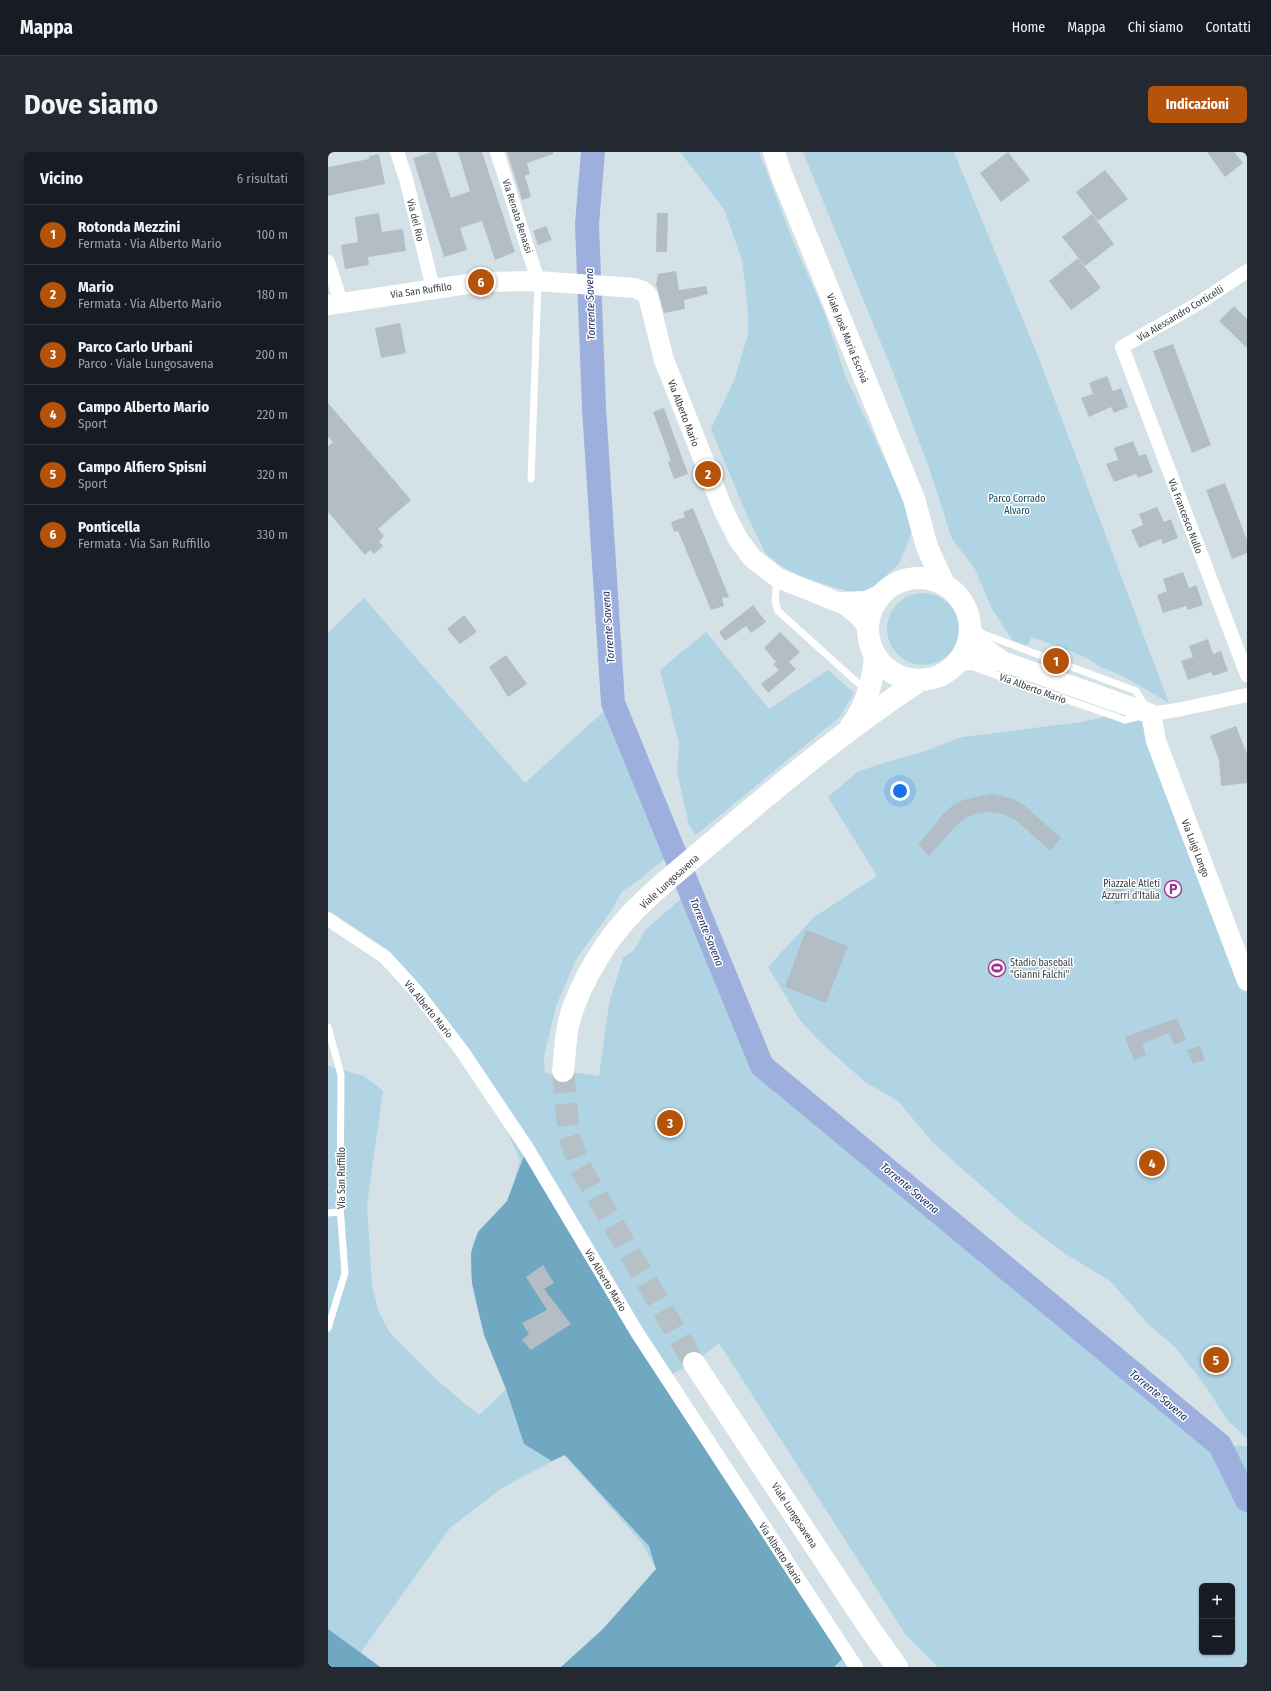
<!DOCTYPE html>
<html lang="it">
<meta charset="utf-8">
<style>
:root{--surface:#171b24;--page:#242831;--text:#f1f3f6;--muted:#9ea1a6;--line:#363941;--accent:#b45309}
body{margin:0;font-family:"Fira Sans Condensed",sans-serif;background:var(--page);color:var(--text)}
.controls{position:absolute;right:12px;bottom:12px;display:grid;overflow:hidden;border-radius:6px;box-shadow:0 1px 3px #0004}
.controls button{width:36px;height:36px;display:grid;place-items:center;padding:0;border:0;border-bottom:1px solid var(--line);background:var(--surface);color:var(--text);font:20px sans-serif}
.you{position:absolute;left:572px;top:639px;width:14px;height:14px;margin:-10px;border:3px solid #fff;border-radius:50%;background:#1a73e8;box-shadow:0 0 0 6px #1a73e833}
.badge{display:grid;place-items:center;width:26px;height:26px;border-radius:50%;background:var(--accent);color:#fff;font-size:13px;font-weight:700}
.pin{position:absolute;translate:-50% -50%;border:2px solid #fff;box-shadow:0 1px 4px #0006}
.list{margin:0;padding:0;list-style:none}
h2{display:flex;justify-content:space-between;align-items:center;height:52px;margin:0;padding:0 16px;font-size:17px}
h2 small{font-size:13px;font-weight:400;color:var(--muted)}
.list li{display:grid;grid-template-columns:26px 1fr auto;gap:12px;align-items:center;box-sizing:border-box;height:60px;padding:0 16px;border-top:1px solid var(--line)}
.list b{display:block;font-size:15px;white-space:nowrap}
.list p{margin:0;font-size:13px;white-space:nowrap;color:var(--muted)}
.list em{font-size:13px;font-style:normal;color:var(--muted)}
.map{position:relative;flex:none;width:919px;height:1515px;overflow:hidden;border-radius:6px}
header{display:flex;align-items:center;gap:24px;box-sizing:border-box;height:56px;padding:0 20px;background:var(--surface);border-bottom:1px solid var(--line)}
header strong{font-size:19px}
nav{display:flex;gap:22px;margin-inline-start:auto;font-size:14px}
.intro{display:flex;align-items:center;justify-content:space-between;box-sizing:border-box;height:96px;padding:0 24px}
h1{margin:0;font-size:28px}
.button{padding:10px 18px;border-radius:6px;background:var(--accent);color:#fff;font-size:14px;font-weight:700}
main{display:flex;gap:24px;padding:0 24px}
aside{flex:1;background:var(--surface);border-radius:6px;box-shadow:0 1px 3px #0004}
.map>svg:first-child{display:block}
.green{fill:#b0d4e4;fill-rule:evenodd}
.forest{fill:#6fa8c0}
.lines{fill:none;stroke-linecap:round;stroke-linejoin:round}
.river{stroke:#9dafdd;stroke-width:24}
.building{fill:#b3bdc6}
.primary-tunnel{stroke:#b5c1c6;stroke-width:22;stroke-dasharray:22 11;stroke-linecap:butt}
.lane{stroke:#fff;stroke-width:7}
.street{stroke:#fff;stroke-width:14}
.secondary{stroke:#fff;stroke-width:20}
.primary{stroke:#fff;stroke-width:22}
.labels{text-anchor:middle;stroke-width:3;stroke-linejoin:round;paint-order:stroke}
.street-label{font-size:10px;fill:#383e40;stroke:#fff}
.park-label{font-size:10px;fill:#124455;stroke:#fff}
.poi-label{font-size:10px;fill:#383e40;stroke:#fff;text-anchor:end}
.water-label{font-size:11px;font-style:italic;fill:#203067;stroke:#fff}
</style>
<header>
<strong>Mappa</strong>
<nav><a>Home</a><a>Mappa</a><a>Chi siamo</a><a>Contatti</a></nav>
</header>
<div class="intro"><h1>Dove siamo</h1><a class="button">Indicazioni</a></div>
<main>
<aside>
<h2>Vicino<small>6 risultati</small></h2>
<ul class="list">
<li><span class="badge">1</span><div><b>Rotonda Mezzini</b><p>Fermata · Via Alberto Mario</p></div><em>100 m</em></li>
<li><span class="badge">2</span><div><b>Mario</b><p>Fermata · Via Alberto Mario</p></div><em>180 m</em></li>
<li><span class="badge">3</span><div><b>Parco Carlo Urbani</b><p>Parco · Viale Lungosavena</p></div><em>200 m</em></li>
<li><span class="badge">4</span><div><b>Campo Alberto Mario</b><p>Sport</p></div><em>220 m</em></li>
<li><span class="badge">5</span><div><b>Campo Alfiero Spisni</b><p>Sport</p></div><em>320 m</em></li>
<li><span class="badge">6</span><div><b>Ponticella</b><p>Fermata · Via San Ruffillo</p></div><em>330 m</em></li>
</ul>
</aside>
<div class="map">
<svg width="919" height="1515" viewBox="0 0 919 1515">
<rect width="100%" height="100%" fill="#d4e2e8"/>
<!-- green -->
<path class="green" d="M352,0H431L465,89L497,162L517,223L579,355L584,376L580,391L571,412L550,432L540,438L525,441L476,426L453,414L437,401L418,361L383,277L407,226L420,182V159L414,108L396,57Z
M475,0H626L712,209L841,551L795,524L770,514C765,505 716,490 704,485L699,494L684,488L663,455L647,417L624,387L601,316L564,218Z
M559 477a36 36 0 1 1 72 0a36 36 0 1 1-72 0Z
M36,446L197,631L285,551L345,700L302,735L295,738L283,759L249,806L228,854L216,905L217,921L226,922L235,919L271,924L281,851L295,806L306,798L318,777L362,739L434,914L892,1293L919,1294V1515H610L578,1483L391,1191L366,1211L338,1225L511,1510L519,1502L534,1515H233L275,1477L328,1417L314,1391L236,1303L174,1336L121,1377L33,1500L52,1515H0V914L36,924L55,939L39,1053L44,1132L50,1158L62,1181L111,1230L151,1263L178,1237C163,1201 127,1116 150,1080C158,1068 173,1061 179,1049C185,1037 188,1021 192,1008L163,943L88,839L0,767V481ZM874,1434H904V1500H874Z
M378,480L441,557L500,518L526,541L512,565L368,683L361,673L349,620L351,591L332,518Z
M819,556L919,819V1286L900,1269L874,1229L846,1194L821,1173L782,1129L736,1101L690,1066L606,992L570,949L537,930L491,889L472,868L440,815L486,765L549,724L500,645L529,620L558,610L595,600L634,585L753,570Z"/>
<!-- forest -->
<path class="forest" d="M198,999L519,1502L506,1515H233L275,1477L328,1417L321,1394L237,1303L224,1309L196,1292L178,1237L156,1183L144,1131L143,1101L150,1080L179,1049Z
M0,1477L52,1515H0Z"/>
<g class="lines">
<!-- river -->
<path class="river" d="M265,0L259,72L266,256L285,551L434,914L892,1293L919,1348"/>
</g>
<!-- building -->
<path class="building" d="M104,0H108L123,46L142,39L130,0H154L187,100L167,108L154,69L132,76L139,98L116,105L85,6Z
M179,0H225V2L199,11L202,22L197,24L203,45L194,48Z
M680,0L702,28L673,50L652,21Z
M879,0H906L915,11L897,25Z
M51,2L57,32L0,44V15L41,7V4Z
M777,18L800,47L770,69L748,40Z
M51,61L54,80L75,77L78,99L40,105L41,113L17,117L13,93L30,90L27,65Z
M329,61H340L339,100H328Z
M764,62L786,92L757,114L734,85Z
M218,74L224,88L210,93L205,79Z
M750,106L773,136L743,158L721,129Z
M348,119L351,138L378,134L380,142L356,148L357,157L336,161L328,132L330,122Z
M906,154L919,167V196L891,169Z
M72,171L78,201L53,206L47,176Z
M845,192L883,293L864,301L825,199Z
M779,224L785,239L793,236L800,255L786,261L783,255L761,265L753,246L765,242L761,231Z
M0,251L83,348L50,377L56,384L51,390L55,394L46,402L42,398L37,403L0,360V294L5,290L0,285Z
M336,256L360,322L346,327L340,310L343,309L325,260Z
M805,289L811,304L818,302L825,320L810,326L808,322L786,330L778,312L790,308L786,296Z
M897,331L919,388V401L904,407L878,338Z
M829,355L836,370L843,367L850,386L835,392L833,387L811,396L803,378L815,373L811,362Z
M365,356L401,445L394,446L396,454L383,458L350,379L346,380L343,370L357,365L355,360Z
M855,420L861,436L868,433L875,453L860,458L858,454L835,461L829,443L839,439L835,427Z
M425,453L438,470L423,481L418,474L397,489L391,480Z
M136,463L149,480L132,492L119,477Z
M452,480L472,500L461,510L468,517L440,541L433,532L451,518L445,512L448,510L436,496Z
M880,487L885,502L893,499L900,519L885,524L883,520L860,528L853,509L865,505L861,494Z
M178,503L199,532L180,545L161,515Z
M908,574L919,602V631L893,634L891,608L882,584Z
M663,642L686,647L697,654L733,686L722,699L688,668L675,662L662,660L649,662L637,666L628,674L601,704L590,693L616,661L625,653L635,648Z
M793,735L798,748L787,753L782,739Z
M478,778L520,794L498,851L457,835Z
M849,866L858,888L846,893L841,881L814,892L818,903L806,908L797,885Z
M872,894L877,908L865,912L859,898Z
M215,1113L226,1131L216,1137L243,1172L203,1198L194,1188L201,1182L194,1171L219,1158L198,1125Z"/>
<g class="lines">
<!-- primary-tunnel -->
<path class="primary-tunnel" d="M235,919L241,984L251,1013L366,1211"/>
<!-- lane -->
<path class="lane" d="M203,327L210,130
M449,428L447,448L450,459L531,532
M650,480L808,539L818,555
M645,515L797,568L813,564
M0,875L13,923L12,1055L17,1121L0,1176
M0,1061L12,1060"/>
<!-- street -->
<path class="street" d="M69,0L78,27L105,136
M169,0L210,129
M0,110L13,150
M919,119L871,151L794,195L919,523
M823,562L849,558L919,543
M0,767L57,805L88,839L134,899L199,996L310,1182L528,1515"/>
<!-- secondary -->
<path class="secondary" d="M0,153L153,130L210,129L306,136L315,139L320,144L336,208L395,357L410,387L424,406L450,426L517,453L531,464L540,476
M511,450L538,449L554,442
M642,477L656,496L675,509
M631,509L650,507L677,510L823,562L828,589L919,829"/>
<!-- primary -->
<path class="primary" d="M446,0L454,24L586,347L599,395L616,432
M540 477a51 51 0 1 1 102 0a51 51 0 1 1-102 0Z
M523,574C539,553 545,530 547,504
M235,919C237,904 237,888 240,874C245,851 257,827 269,807C296,760 342,726 383,691C450,634 519,576 593,528
M366,1211L540,1474L569,1515"/>
</g>
<!-- icons -->
<defs>
<g id="parking-ring" transform="scale(0.9)"><circle r="9.5" fill="#fff" stroke="#9c2f8f" stroke-width="1.5"/><path d="M-3.5-5.5H1a3.5 3.5 0 0 1 0 7H-1V5.5H-3.5ZM-1-3.4V-.6H.8a1.4 1.4 0 0 0 0-2.8Z" fill="#9c2f8f"/></g>
<g id="stadium-ring" transform="scale(0.9)"><circle r="9.5" fill="#fff" stroke="#9c2f8f" stroke-width="1.5"/><path d="M0-5a6.5 5 0 1 0 0 10a6.5 5 0 1 0 0-10ZM-3.5-1.8h7v3.6h-7Z" fill="#9c2f8f"/></g>
</defs>
<g fill-rule="evenodd">
<use href="#parking-ring" x="845" y="737"/>
<use href="#stadium-ring" x="669" y="816"/>
</g>
<g class="labels">
<!-- street labels -->
<g class="street-label">
<text transform="translate(190 64) rotate(72)" y="4">Via Renato Benassi</text>
<text transform="translate(88 68) rotate(76)" y="4">Via del Rio</text>
<text transform="translate(93 138) rotate(-8)" y="4">Via San Ruffillo</text>
<text transform="translate(852 161) rotate(-31)" y="4">Via Alessandro Corticelli</text>
<text transform="translate(520 186) rotate(68)" y="4">Viale Josè Maria Escrivà</text>
<text transform="translate(356 261) rotate(69)" y="4">Via Alberto Mario</text>
<text transform="translate(858 364) rotate(69)" y="4">Via Francesco Nullo</text>
<text transform="translate(705 536) rotate(20)" y="4">Via Alberto Mario</text>
<text transform="translate(868 696) rotate(69)" y="4">Via Luigi Longo</text>
<text transform="translate(341 729) rotate(-42)" y="4">Viale Lungosavena</text>
<text transform="translate(101 857) rotate(51)" y="4">Via Alberto Mario</text>
<text transform="translate(13 1026) rotate(-90)" y="4">Via San Ruffillo</text>
<text transform="translate(278 1128) rotate(59)" y="4">Via Alberto Mario</text>
<text transform="translate(467 1363) rotate(57)" y="4">Viale Lungosavena</text>
<text transform="translate(453 1401) rotate(57)" y="4">Via Alberto Mario</text>
</g>
<!-- park labels -->
<g class="park-label">
<text x="689" y="350">Parco Corrado<tspan x="689" dy="12">Alvaro</tspan></text>
</g>
<!-- poi labels -->
<g class="poi-label">
<text x="832" y="735">Piazzale Atleti<tspan x="832" dy="12">Azzurri d'Italia</tspan></text>
<text x="682" y="814" text-anchor="start">Stadio baseball<tspan x="682" dy="12">"Gianni Falchi"</tspan></text>
</g>
<!-- water labels -->
<g class="water-label">
<text transform="translate(262 152) rotate(-92)" y="4">Torrente Savena</text>
<text transform="translate(280 475) rotate(-94)" y="4">Torrente Savena</text>
<text transform="translate(379 780) rotate(68)" y="4">Torrente Savena</text>
<text transform="translate(582 1036) rotate(40)" y="4">Torrente Savena</text>
<text transform="translate(831 1243) rotate(40)" y="4">Torrente Savena</text>
</g>
</g>
</svg>
<div class="controls">
<button>+</button>
<button>−</button>
</div>
<div class="you"></div>
<div class="pin badge" style="left:728px;top:509px">1</div>
<div class="pin badge" style="left:380px;top:322px">2</div>
<div class="pin badge" style="left:342px;top:971px">3</div>
<div class="pin badge" style="left:824px;top:1011px">4</div>
<div class="pin badge" style="left:888px;top:1208px">5</div>
<div class="pin badge" style="left:153px;top:130px">6</div>
</div>
</main>
